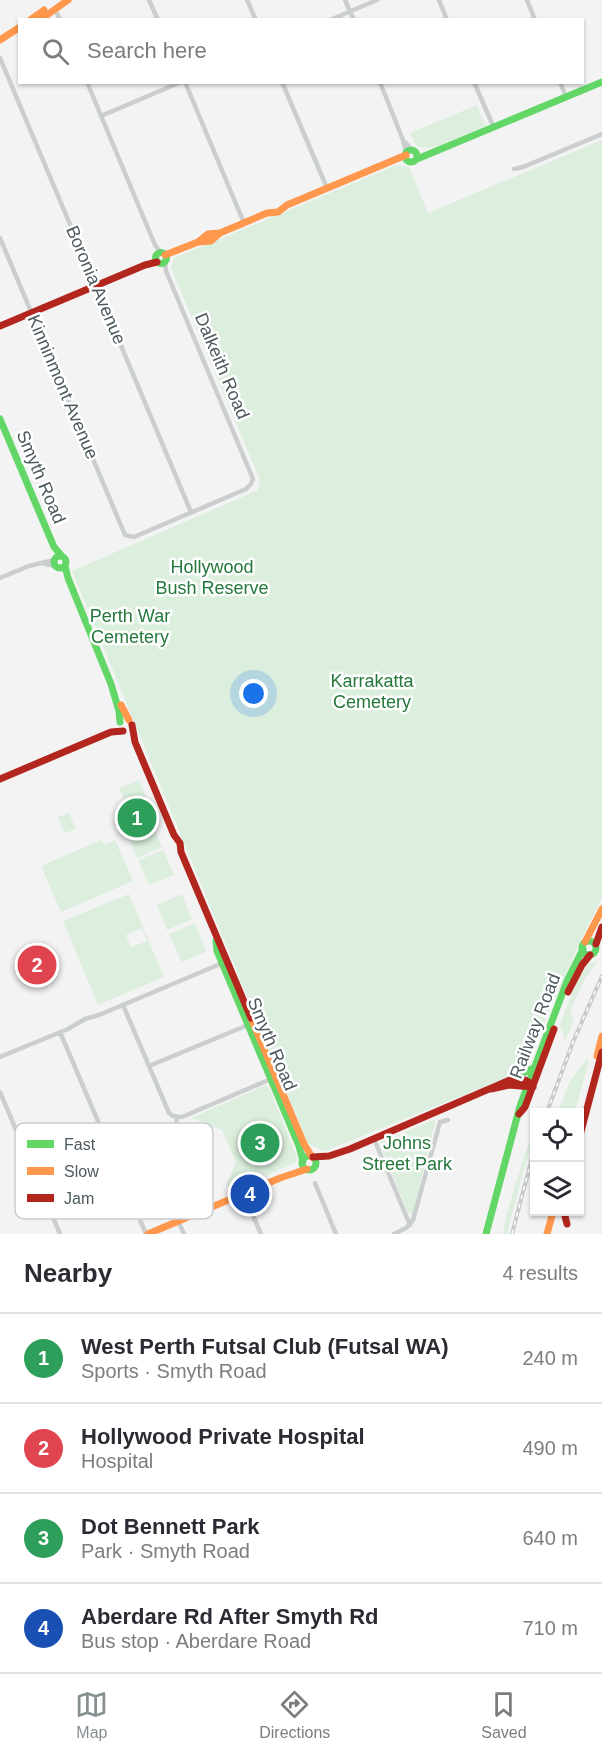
<!DOCTYPE html>
<meta charset="utf-8">
<style>
:root{--surface:#fff;--page:#f2f2f3;--text:#2b2b33;--muted:#7c7c81;--line:#e1e1e2;--accent:#878f92}
body{margin:0;font-family:Arial,sans-serif;background:var(--page);color:var(--text)}
.controls{position:absolute;right:18px;bottom:18px;display:grid;overflow:hidden;border-radius:0px;box-shadow:0 2px 4px #0004}
.controls button{width:54px;height:54px;display:grid;place-items:center;padding:0;border:0;border-bottom:2px solid var(--line);background:var(--surface);color:var(--text);font:30px sans-serif}
.you{position:absolute;left:254px;top:694px;width:21px;height:21px;margin:-15px;border:4px solid #fff;border-radius:50%;background:#1a73e8;box-shadow:0 0 0 9px #1a73e833}
.badge{display:grid;place-items:center;width:39px;height:39px;border-radius:50%;background:var(--accent);color:#fff;font-size:20px;font-weight:700}
.pin{position:absolute;translate:-50% -50%;border:3px solid #fff;box-shadow:0 2px 6px #0006}
.list{margin:0;padding:0;list-style:none}
h2{display:flex;justify-content:space-between;align-items:center;height:78px;margin:0;padding:0 24px;font-size:26px}
h2 small{font-size:20px;font-weight:400;color:var(--muted)}
.list li{display:grid;grid-template-columns:39px 1fr auto;gap:18px;align-items:center;box-sizing:border-box;height:90px;padding:0 24px;border-top:2px solid var(--line)}
.list b{display:block;font-size:22px;white-space:nowrap}
.list p{margin:0;font-size:20px;white-space:nowrap;color:var(--muted)}
.list em{font-size:20px;font-style:normal;color:var(--muted)}
.icon{flex:none;width:33px;height:33px;fill:none;stroke:currentColor;stroke-width:2;stroke-linecap:round;stroke-linejoin:round}
.map{position:relative;flex:none;width:602px;height:1234px;overflow:hidden}
.search{position:absolute;background:var(--surface);box-shadow:0 2px 4px #0004;left:18px;right:18px;top:18px;height:66px;display:flex;align-items:center;gap:15px;box-sizing:border-box;padding:0 21px;border-radius:0px;color:var(--muted);font-size:22px}
.sheet{height:438px;background:var(--surface)}
nav{display:flex;justify-content:space-around;align-items:center;box-sizing:border-box;height:84px;border-top:2px solid var(--line);background:var(--surface);font-size:16px;color:var(--muted)}
nav a{display:grid;justify-items:center;gap:3px}
nav .on{color:var(--accent)}
.map>svg:first-child{display:block}
.green{fill:#dcefde;fill-rule:evenodd}
.lines{fill:none;stroke-linecap:round;stroke-linejoin:round}
.street{stroke:#cbcecf;stroke-width:4.5}
.fast{stroke:#63d668;stroke-width:7}
.slow{stroke:#ff974d;stroke-width:7}
.jam{stroke:#b3261e;stroke-width:7}
.rail-casing{stroke:#c7c9ca;stroke-width:4}
.rail{stroke:#fff;stroke-width:1.5;stroke-dasharray:4.5;stroke-linecap:butt}
.labels{text-anchor:middle;stroke-width:5;stroke-linejoin:round;paint-order:stroke}
.street-label{font-size:18px;fill:#4c595e;stroke:#fff}
.park-label{font-size:18px;fill:#24783b;stroke:#fff}
.key{fill:#fff;stroke:#c9cdcf;stroke-width:1.5}
.key-label{font-size:16px;fill:#4c595e}
</style>
<div class="map">
<svg width="602" height="1234" viewBox="0 0 602 1234">
<rect width="100%" height="100%" fill="#f4f3f3"/>
<!-- green -->
<path class="green" d="M477,105L485,126L440,145L429,148L417,147L410,133Z
M602,140V898L580,942L523,1071L325,1151L308,1144L72,571L258,490L260,480L171,268L174,258L397,165L409,167L428,213Z
M139,780L148,802L129,811L119,788Z
M69,813L76,829L65,833L58,817Z
M151,822L162,847L137,858L127,833Z
M101,840L104,845L115,840L133,881L61,912L41,866Z
M163,850L174,875L149,885L138,860Z
M129,894L164,977L98,1005L63,921ZM142,928L147,941L131,947L126,935Z
M182,894L192,919L167,930L157,905Z
M195,923L206,952L181,962L169,934Z
M599,961C585,973 578,995 570,1012L574,1019L565,1041L560,1025C568,1004 575,982 588,964Z
M586,1060H589L575,1112H558L570,1081Z
M266,1085L269,1088L297,1157L296,1162L233,1190L226,1185L236,1162L222,1130L191,1118Z
M436,1119L413,1214L408,1212L379,1143Z
M533,1135L534,1139L525,1165L508,1230L509,1234H503L506,1216L525,1153Z"/>
<g class="lines">
<!-- street -->
<path class="street" d="M149,0L158,20
M247,0L256,20
M345,0L354,20
M439,0L447,20
M527,0L535,20
M55,9L60,20
M330,20L377,0
M0,58L191,512
M87,82L155,245L161,253
M185,82L244,223
M282,82L327,188
M380,82L403,140L406,153
M474,82L494,128
M560,82L566,97
M101,116L181,82
M405,142L412,150
M514,169L523,167L602,134
M0,238L125,535L134,537L246,489L251,484L253,479L166,271L165,262
M45,564L55,566
M0,578L29,566L54,560
M123,1005L169,1113L173,1116L182,1117L271,1079
M60,1032L146,1234
M0,1057L68,1029L85,1019L99,1015L225,962
M149,1066L248,1025
M0,1092L60,1234
M177,1118L175,1129L209,1208
M374,1139L410,1225
M315,1183L336,1234
M253,1216L261,1234
M178,1221L184,1234
M394,1234L406,1228L413,1220L440,1122L448,1120"/>
<!-- fast -->
<path class="fast" d="M405 156a6 6 0 1 1 12 0a6 6 0 1 1-12 0Z
M417,159L602,82
M155.5 258a5.5 5.5 0 1 1 11 0a5.5 5.5 0 1 1-11 0Z
M0,419L54,547L61,555
M54 562a6 6 0 1 1 12 0a6 6 0 1 1-12 0Z
M65,566L68,578L111,684L119,711L120,722
M582 948a7 7 0 1 1 14 0a7 7 0 1 1-14 0Z
M216,941L217,951L299,1146L303,1161
M510,1080L535,1067
M302 1163a7 7 0 1 1 14 0a7 7 0 1 1-14 0Z
M486,1234L520,1106L567,981L583,949"/>
<!-- slow -->
<path class="slow" d="M30,20L44,10
M40,20L68,0
M0,40L20,27
M198,242L211,241L220,233
M165,255L198,242L208,234L220,233L267,213L278,212L287,205L406,155
M121,705L129,720
M585,942L602,909
M251,1018L304,1144L312,1157
M597,1056L602,1036
M148,1234L280,1178L307,1169
M547,1234L553,1212"/>
<!-- jam -->
<path class="jam" d="M0,326L145,265L157,262
M132,725L135,742L174,835L180,843L181,852L251,1018
M0,779L111,732L123,731
M596,944L602,927
M568,992L582,965L590,955
M519,1114L525,1107L554,1029
M580,1135L602,1052
M313,1157L329,1156L350,1149L510,1080C520,1078 527,1078 533,1087L509,1085L491,1089
M564,1212L567,1224"/>
<!-- rail casing -->
<g class="rail-casing">
<path id="rail" d="M547,1112L573,1042L602,976
M512,1234L534,1150"/>
</g>
<!-- rail -->
<use href="#rail" class="rail"/>
</g>
<g class="labels">
<!-- street labels -->
<g class="street-label">
<text transform="translate(96 285) rotate(67)" y="6">Boronia Avenue</text>
<text transform="translate(222 366) rotate(67)" y="6">Dalkeith Road</text>
<text transform="translate(63 387) rotate(67)" y="6">Kinninmont Avenue</text>
<text transform="translate(41 477) rotate(67)" y="6">Smyth Road</text>
<text transform="translate(535 1026) rotate(-69)" y="6">Railway Road</text>
<text transform="translate(272 1044) rotate(67)" y="6">Smyth Road</text>
</g>
<!-- park labels -->
<g class="park-label">
<text x="212" y="573">Hollywood<tspan x="212" dy="21">Bush Reserve</tspan></text>
<text x="130" y="622">Perth War<tspan x="130" dy="21">Cemetery</tspan></text>
<text x="372" y="687">Karrakatta<tspan x="372" dy="21">Cemetery</tspan></text>
<text x="407" y="1149">Johns<tspan x="407" dy="21">Street Park</tspan></text>
</g>
</g>
<!-- legend -->
<rect x="15" y="1123" width="198" height="96" rx="9" class="key"/>
<rect x="27" y="1140" width="27" height="8" fill="#63d668"/>
<rect x="27" y="1167" width="27" height="8" fill="#ff974d"/>
<rect x="27" y="1194" width="27" height="8" fill="#b3261e"/>
<g class="key-label">
<text x="64" y="1150">Fast</text>
<text x="64" y="1177">Slow</text>
<text x="64" y="1204">Jam</text>
</g>
</svg>
<div class="controls">
<button><svg class="icon" aria-label="locate" viewBox="0 0 24 24"><circle cx="12" cy="12" r="6"/><path d="M12 2v4M12 18v4M2 12h4M18 12h4"/></svg></button>
<button><svg class="icon" aria-label="layers" viewBox="0 0 24 24"><path d="M12 4l9 5-9 5-9-5zM3 14l9 5 9-5"/></svg></button>
</div>
<div class="you"></div>
<div class="pin badge" style="left:137px;top:818px;background:#2e9e5b">1</div>
<div class="pin badge" style="left:37px;top:965px;background:#e0444e">2</div>
<div class="pin badge" style="left:260px;top:1143px;background:#2e9e5b">3</div>
<div class="pin badge" style="left:250px;top:1194px;background:#1a4fb4">4</div>
<div class="search"><svg class="icon" aria-label="search" viewBox="0 0 24 24"><circle cx="10" cy="10" r="6"/><path d="M15 15l6 6"/></svg>Search here</div>
</div>
<section class="sheet">
<h2>Nearby<small>4 results</small></h2>
<ul class="list">
<li><span class="badge" style="background:#2e9e5b">1</span><div><b>West Perth Futsal Club (Futsal WA)</b><p>Sports · Smyth Road</p></div><em>240 m</em></li>
<li><span class="badge" style="background:#e0444e">2</span><div><b>Hollywood Private Hospital</b><p>Hospital</p></div><em>490 m</em></li>
<li><span class="badge" style="background:#2e9e5b">3</span><div><b>Dot Bennett Park</b><p>Park · Smyth Road</p></div><em>640 m</em></li>
<li><span class="badge" style="background:#1a4fb4">4</span><div><b>Aberdare Rd After Smyth Rd</b><p>Bus stop · Aberdare Road</p></div><em>710 m</em></li>
</ul>
</section>
<nav>
<a class="on"><svg class="icon" aria-label="map" viewBox="0 0 24 24"><path d="M3 6l6-2 6 2 6-2v14l-6 2-6-2-6 2zM9 4v14M15 6v14"/></svg>Map</a>
<a><svg class="icon" aria-label="directions" viewBox="0 0 24 24"><path d="M12 3l9 9-9 9-9-9zM9 14v-3h6M13 9l2 2-2 2"/></svg>Directions</a>
<a><svg class="icon" aria-label="saved" viewBox="0 0 24 24"><path d="M7 4h10v16l-5-4-5 4z"/></svg>Saved</a>
</nav>
